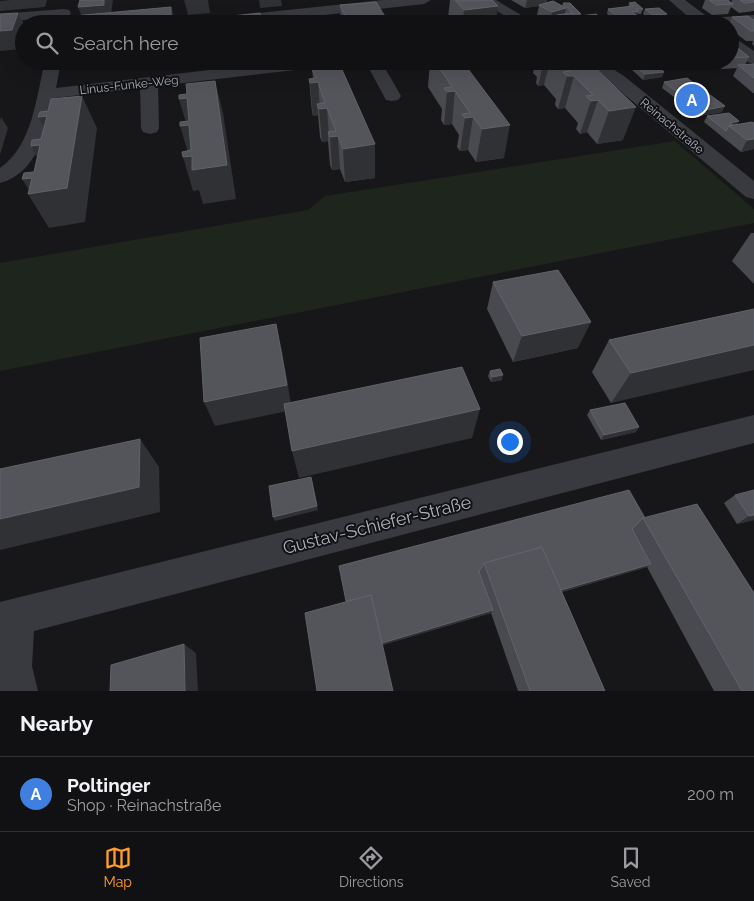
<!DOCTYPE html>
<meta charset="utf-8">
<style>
:root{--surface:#111114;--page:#1a1a1d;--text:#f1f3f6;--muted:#9c9da0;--line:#303134;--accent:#ff9e2a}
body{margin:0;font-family:Raleway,sans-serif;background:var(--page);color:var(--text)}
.you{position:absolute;left:509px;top:441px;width:18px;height:18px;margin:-12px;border:4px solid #fff;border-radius:50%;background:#1a73e8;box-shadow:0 0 0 8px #1a73e833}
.badge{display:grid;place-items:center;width:32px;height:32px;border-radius:50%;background:var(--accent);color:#fff;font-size:16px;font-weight:700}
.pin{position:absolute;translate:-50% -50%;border:2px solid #fff;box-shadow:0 1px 5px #0006}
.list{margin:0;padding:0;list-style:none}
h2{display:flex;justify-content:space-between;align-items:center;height:65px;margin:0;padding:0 20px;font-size:21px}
h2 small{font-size:16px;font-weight:400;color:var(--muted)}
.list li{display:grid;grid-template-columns:32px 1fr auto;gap:15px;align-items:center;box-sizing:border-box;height:75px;padding:0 20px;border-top:1px solid var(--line)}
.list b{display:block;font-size:19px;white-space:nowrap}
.list p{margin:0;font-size:16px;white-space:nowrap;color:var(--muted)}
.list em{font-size:16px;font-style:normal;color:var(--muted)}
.icon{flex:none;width:28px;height:28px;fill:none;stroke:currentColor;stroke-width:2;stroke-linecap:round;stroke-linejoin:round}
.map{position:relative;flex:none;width:754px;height:691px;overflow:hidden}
.search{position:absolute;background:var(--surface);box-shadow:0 5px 20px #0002;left:15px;right:15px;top:15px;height:55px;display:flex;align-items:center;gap:12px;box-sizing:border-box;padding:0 18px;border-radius:28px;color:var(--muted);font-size:19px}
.sheet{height:140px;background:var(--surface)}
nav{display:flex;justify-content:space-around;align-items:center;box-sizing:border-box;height:70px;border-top:1px solid var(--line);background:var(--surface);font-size:14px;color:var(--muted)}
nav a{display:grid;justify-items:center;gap:2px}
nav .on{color:var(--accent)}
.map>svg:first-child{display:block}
.green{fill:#1d251d}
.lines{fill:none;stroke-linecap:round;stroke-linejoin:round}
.minor{fill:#383a3f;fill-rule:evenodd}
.wall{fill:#484a4f}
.shaded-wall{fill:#303135}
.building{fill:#53555b;stroke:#60636a}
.labels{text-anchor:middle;stroke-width:4;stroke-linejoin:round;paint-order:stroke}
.far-street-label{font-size:12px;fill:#a8b0bb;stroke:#121215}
.near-street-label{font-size:18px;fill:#a8b0bb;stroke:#121215}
</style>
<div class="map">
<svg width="754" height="691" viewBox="0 0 754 691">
<rect width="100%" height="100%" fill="#17171a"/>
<!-- green -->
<path class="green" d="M675,141L754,209V223L0,371V263L308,210L325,196Z"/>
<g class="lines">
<!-- minor -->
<path class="minor" d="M383,0H431L424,4L242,24H215L217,21L248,14Z
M479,0H496L536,24H518Z
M669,0H685L709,18L754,15V23L730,25V24H685L687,21L692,20Z
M64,9L69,10L71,13L69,16L0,22V14Z
M730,36L735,38L754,51V64L748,62L730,49Z
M45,61H61L56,88L285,61H338L336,64L330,66L158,86L159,128L157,132L150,134L143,132L141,128L140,88L54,98C48,130 36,174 0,183V168C33,145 36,97 45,61Z
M365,61H381L401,96L398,100L392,101L386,100Z
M581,61H600L624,76L754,181V199L746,197L612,84Z
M754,415V443L34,631L32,666L38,691H0V602Z"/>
</g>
<!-- wall -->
<path class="wall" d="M450,0H492L496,24H452L448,18Z
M511,0H547V3L562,6L563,3L581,14L580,15L603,24H582L578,21L579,19H576L575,23L573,24H563L556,20L550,22L537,15L539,6L525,8Z
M705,0H729L731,3L732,0H754V11L739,13L731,7L728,14L712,15L702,8Z
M629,3L643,9L641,14H638L637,22L619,24L607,14L608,9L628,7Z
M340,5L386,24H341Z
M645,9L667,14L665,19L651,20L643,14Z
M732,17L754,20V46L752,44L753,41H746L730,29V24H729Z
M730,49L749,57L745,65L754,64V93H753L733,76L737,68L722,69L711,61H730Z
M430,61H462L504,158L476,162L468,150L460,151L457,147L459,135L452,124L444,125L441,120L442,109L428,87Z
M536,61H588L623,140L597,144L587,132L580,134L576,129L578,123L565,108L558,109L555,105L556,99L544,85L538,86L536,83L537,77L533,73Z
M633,64L664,72L662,77L643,80L631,69Z
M312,69L375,178L345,182L340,169L332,170L330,165L328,141L322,142L320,137L318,115L313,116L312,112L309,79H313Z
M664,82L722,112L699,116L662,88Z
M707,116L738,124L754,123V149L741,152L704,122Z
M751,233H754V284L732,261Z
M493,282L578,348L513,362L487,309Z
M754,309L611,403L592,372L609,340Z
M490,371L502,380L491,382L488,376Z
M590,410L636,432L601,440L587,415Z
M735,495L754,520L737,524L724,503Z
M645,518L754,691H714L647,567L562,592L605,691H518L491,613L382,645L305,613Z"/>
<!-- shaded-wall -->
<path class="shaded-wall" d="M11,0H47L45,7L0,11V1Z
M104,0H113L110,21L171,7L176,24H85L78,7Z
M184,0H208L210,13L188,15Z
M259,0H281L282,6L260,8Z
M527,0H547L546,6L539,5V6L525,8Z
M498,6L496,24H462L464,10Z
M566,8L564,18L557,15L556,20L550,22L552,12Z
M632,12H639L637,17Z
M18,13L24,24V41L21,49L0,51V31Z
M639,17L637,22L619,24L621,19Z
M386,18V24H348V22Z
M576,18L575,23L567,24L568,20Z
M604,20L603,24H587V22Z
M544,61H550L544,85L538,86Z
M664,72L662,77L643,80L645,74Z
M567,76H574L565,108L558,109Z
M215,81L223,113L236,199L203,204L199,190L193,191L183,157L189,156L180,126H187L179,99Z
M318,82L320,109L327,108L329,136L328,132V141L322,142L319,109L317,104L318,115L313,116L310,83Z
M455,91L452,124L444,125L447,92Z
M82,96L97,128L85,222L49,228L28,194L31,193L22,179L32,178Z
M598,100L587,132L580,134L591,101Z
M725,106L722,112L699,116L701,111Z
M636,107L623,140L597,144L609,111Z
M47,116L56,150L38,117Z
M1,117L8,128L0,155V121Z
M473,117L468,150L460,151L465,118Z
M739,121L736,127L730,123Z
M510,125L504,158L476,162L482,129Z
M338,136L340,169L332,170L330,137Z
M754,139V149L741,152L747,140Z
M375,144V178L345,182L343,149Z
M40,145L49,180L31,146Z
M591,322L578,348L513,362L522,336Z
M276,324L282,350L292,410L215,426L204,402Z
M754,345V370L611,403L631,373Z
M503,375L502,380L491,382L492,377Z
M480,409L472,438L299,478L292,451Z
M639,427L636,432L601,440L604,435Z
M140,439L159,467L160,512L0,550V519Z
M311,477L318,510L275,521L273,517Z
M754,515V520L737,524L749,516Z
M651,564L647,567L548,596L551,593Z
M493,610L491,613L380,646V643Z
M184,644L196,653L198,691H185Z"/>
<!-- building -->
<path class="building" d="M80,0H104V5L78,7Z
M455,0H492L498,6L464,10Z
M709,0H727L733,4L716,5Z
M740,0H754V2L744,3Z
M553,1L566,8L552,12L539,5Z
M376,2L386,18L348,22L340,5Z
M635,2L643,9H636L639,12H632L639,17L621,19L608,9L633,6L629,3Z
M563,3H570L581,14H573Z
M171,7V15L110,21V24H101L102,22L86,24H71L73,16Z
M659,8L667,14L653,15L645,9Z
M18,13L12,30L0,31V14Z
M260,13L263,24H223L222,17Z
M571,13L576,18L568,20L557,15Z
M596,14L604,20L587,22L580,16Z
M748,16L754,20V31H751L732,17Z
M738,48L749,57L730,58V49Z
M435,61H462L510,125L482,129L473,117L465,118L462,114L470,113L455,91L447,92L444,88L452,87Z
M560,61H588L636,107L609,111L598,100L591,101L586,96L593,95L574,76H567L563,72L570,71Z
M652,62L664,72L645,74L633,64Z
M754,64V78L738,65Z
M340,65L375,144L343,149L338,136L330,137L328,132L336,131L327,108L319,109L317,104L325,103L318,82L310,83L309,79L316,78L312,69Z
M687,78L725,106L701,111L664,82Z
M215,81L227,165L192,170V156L183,157L182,152L191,150L189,125L180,126V122L189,121L187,98L179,99V95L187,94L186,84Z
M82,96L67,188L28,194L32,178L22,179L24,173L34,172L40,145L31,146L32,140L41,139L47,116L38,117L40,112L48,111L51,99Z
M729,113L739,121L730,123L733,125L729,126L726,131L707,116Z
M752,122L754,123V139L747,140L729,126Z
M558,270L591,322L522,336L493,282Z
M754,309V345L631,373L609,340Z
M276,324L287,385L204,402L200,338Z
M462,367L480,409L292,451L284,404Z
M500,369L503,375L492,377L490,371Z
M625,403L639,427L604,435L590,410Z
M140,439L139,487L0,519V469Z
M311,477L317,506L273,517L269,486Z
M629,490L645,518H643L632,529L651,564L561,590L542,547L484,563L479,572L493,610L382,643L371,595L346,601L339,566Z
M754,490V515L749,516L735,495Z
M697,504L754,593V691H742L643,518Z
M542,547L605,691H530L484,563Z
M371,595L393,691H317L305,613Z
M184,644L185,691H110L111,665Z"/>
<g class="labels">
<!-- far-street labels -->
<g class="far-street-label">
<text transform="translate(129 85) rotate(-6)" y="4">Linus-Funke-Weg</text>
<text transform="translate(672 126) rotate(40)" y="4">Reinachstraße</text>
</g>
<!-- near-street labels -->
<g class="near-street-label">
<text transform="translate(377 525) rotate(-14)" y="6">Gustav-Schiefer-Straße</text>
</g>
</g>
</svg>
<div class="you"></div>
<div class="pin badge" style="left:692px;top:100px;background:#3f7fe0">A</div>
<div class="search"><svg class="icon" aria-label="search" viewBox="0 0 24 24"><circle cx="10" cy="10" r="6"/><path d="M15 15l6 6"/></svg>Search here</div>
</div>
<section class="sheet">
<h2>Nearby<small></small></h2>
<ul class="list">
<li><span class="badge" style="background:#3f7fe0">A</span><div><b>Poltinger</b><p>Shop · Reinachstraße</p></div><em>200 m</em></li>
</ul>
</section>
<nav>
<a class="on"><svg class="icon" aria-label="map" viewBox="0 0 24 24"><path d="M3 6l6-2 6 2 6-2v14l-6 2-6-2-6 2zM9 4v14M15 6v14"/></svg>Map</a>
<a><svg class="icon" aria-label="directions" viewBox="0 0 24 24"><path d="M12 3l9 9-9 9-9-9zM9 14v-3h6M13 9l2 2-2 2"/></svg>Directions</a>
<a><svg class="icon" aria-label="saved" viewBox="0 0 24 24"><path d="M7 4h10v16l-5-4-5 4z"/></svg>Saved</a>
</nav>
